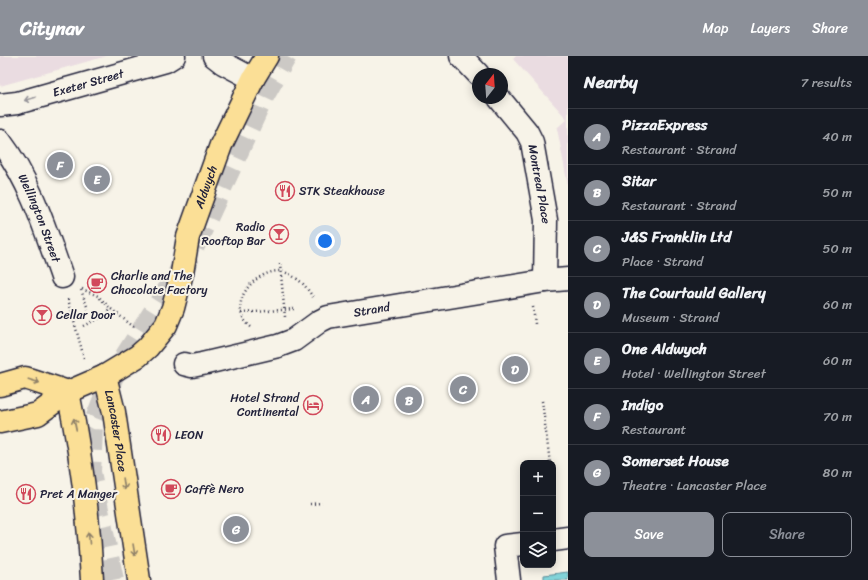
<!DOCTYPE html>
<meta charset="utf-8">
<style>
:root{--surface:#171b24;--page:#242831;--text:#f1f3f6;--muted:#9ea1a6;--line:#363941;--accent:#8c9099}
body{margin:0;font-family:Sriracha,sans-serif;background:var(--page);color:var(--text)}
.controls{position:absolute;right:12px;bottom:12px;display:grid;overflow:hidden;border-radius:8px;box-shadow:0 2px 10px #0003}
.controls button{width:36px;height:36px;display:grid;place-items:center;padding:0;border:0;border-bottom:1px solid var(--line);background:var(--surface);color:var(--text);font:20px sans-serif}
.compass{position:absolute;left:472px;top:12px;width:36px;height:36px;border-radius:50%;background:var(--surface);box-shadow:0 2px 10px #0003;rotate:17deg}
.you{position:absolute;left:325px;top:185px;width:14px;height:14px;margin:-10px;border:3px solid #fff;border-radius:50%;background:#1a73e8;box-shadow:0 0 0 6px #1a73e833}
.badge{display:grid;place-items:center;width:26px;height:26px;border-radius:50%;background:var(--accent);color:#fff;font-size:13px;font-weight:700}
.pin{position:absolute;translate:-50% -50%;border:2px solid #fff;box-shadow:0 1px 4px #0006}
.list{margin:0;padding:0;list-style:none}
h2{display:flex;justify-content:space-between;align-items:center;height:52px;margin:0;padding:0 16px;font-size:17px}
h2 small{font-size:13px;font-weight:400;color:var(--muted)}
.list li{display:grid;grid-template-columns:26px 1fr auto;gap:12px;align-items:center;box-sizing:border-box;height:56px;padding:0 16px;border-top:1px solid var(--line)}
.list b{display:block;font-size:15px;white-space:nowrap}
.list p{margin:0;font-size:13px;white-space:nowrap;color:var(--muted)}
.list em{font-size:13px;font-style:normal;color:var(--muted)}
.actions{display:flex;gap:8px;padding:12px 16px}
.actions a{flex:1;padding:9px 0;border:1px solid var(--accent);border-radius:8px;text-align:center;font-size:14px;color:var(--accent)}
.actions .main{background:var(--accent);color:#fff}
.icon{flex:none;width:22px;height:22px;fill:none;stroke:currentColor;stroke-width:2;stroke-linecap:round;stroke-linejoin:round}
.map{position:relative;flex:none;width:568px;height:524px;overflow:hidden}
header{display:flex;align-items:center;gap:24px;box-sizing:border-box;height:56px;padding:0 20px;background:var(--accent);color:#fff}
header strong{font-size:19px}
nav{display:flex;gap:22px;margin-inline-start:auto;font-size:14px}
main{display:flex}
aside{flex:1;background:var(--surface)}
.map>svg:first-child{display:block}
.built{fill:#eadce1}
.water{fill:#81d3d8;stroke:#5b8c99}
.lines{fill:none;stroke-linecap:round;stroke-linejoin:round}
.major-tunnel{stroke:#ccc9c5;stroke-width:22;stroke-dasharray:22 11;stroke-linecap:butt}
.minor-casing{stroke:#22223b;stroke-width:25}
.major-casing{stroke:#22223b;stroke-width:25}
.path{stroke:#22223b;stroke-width:2.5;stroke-dasharray:1 3;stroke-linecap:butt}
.minor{stroke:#f7f3e8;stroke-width:22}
.major{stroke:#fbdf96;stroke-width:22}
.oneway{stroke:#97959a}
.oneway2{stroke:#8e8068}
.labels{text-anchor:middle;stroke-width:4;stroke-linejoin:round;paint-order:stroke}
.street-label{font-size:12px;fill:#22223b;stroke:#f7f3e8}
.poi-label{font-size:12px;fill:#22223b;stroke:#f7f3e8;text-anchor:start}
</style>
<header>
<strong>Citynav</strong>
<nav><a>Map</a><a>Layers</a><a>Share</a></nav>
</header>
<main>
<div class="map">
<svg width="568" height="524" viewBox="0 0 568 524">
<rect width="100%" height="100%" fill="#f7f3e8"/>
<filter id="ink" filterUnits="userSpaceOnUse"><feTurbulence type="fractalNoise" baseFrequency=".025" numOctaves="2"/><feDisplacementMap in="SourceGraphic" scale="8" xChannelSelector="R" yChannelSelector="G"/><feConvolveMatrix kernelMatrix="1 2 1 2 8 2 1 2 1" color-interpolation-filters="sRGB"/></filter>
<g filter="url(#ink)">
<!-- built -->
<path class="built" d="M0,0H107L0,30Z
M516,0H568V130L557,72L567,63L513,3Z"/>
<!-- water -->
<path class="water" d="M568,516V524H544V519Z"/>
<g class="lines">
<!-- major-tunnel -->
<path class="major-tunnel" d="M113,524L90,416L92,373L113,320L189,201L264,39L286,0"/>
<!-- minor casing -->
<g class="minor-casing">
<g id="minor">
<path d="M214,0L223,7L253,23"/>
<path d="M461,0L478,18"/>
<path id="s1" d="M499,42L527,76L532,86L546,164L545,225"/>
<path id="s2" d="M0,49L17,47L166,5L174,0"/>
<path id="s3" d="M0,85C31,126 45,173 62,221"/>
<path id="s4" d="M184,308L192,310L202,308L278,290L294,284L320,265L328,261L545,225L568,223"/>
<path d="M553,484L568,482"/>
<path d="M509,524L505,490L523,488"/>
</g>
</g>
<!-- major casing -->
<g class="major-casing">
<g id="major">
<path id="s5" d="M105,320L114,356L139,524"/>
<path d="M0,329L25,322L68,336"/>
<path d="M68,336C81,398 89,461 92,524"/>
<path id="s6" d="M0,366L38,358L68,336L105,320L138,300L148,291L166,269L173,252L182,217L188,181L221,89L253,23L267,0"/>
</g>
</g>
<!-- path -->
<path class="path" d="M280,208L285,261
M82,233L98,240L111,253L134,271
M81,234L88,253
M68,243L84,302
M533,251L535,268
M241,257L294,253
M84,270L98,263L111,253
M251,271C225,250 252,216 279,215C286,215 296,222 301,226C306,230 309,236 313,241
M542,345L550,407
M310,448L322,447"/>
<!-- minor -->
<use href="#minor" class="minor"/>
<!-- major -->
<use href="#major" class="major"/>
</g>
<!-- one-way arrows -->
<defs><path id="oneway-shaft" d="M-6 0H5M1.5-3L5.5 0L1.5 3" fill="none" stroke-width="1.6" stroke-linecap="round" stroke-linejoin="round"/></defs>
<use class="oneway" href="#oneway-shaft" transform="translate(30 43) rotate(164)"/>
<g class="oneway2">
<use href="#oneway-shaft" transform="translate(34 325) rotate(18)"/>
<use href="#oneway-shaft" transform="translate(75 368) rotate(-102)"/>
<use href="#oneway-shaft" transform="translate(124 428) rotate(82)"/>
<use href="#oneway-shaft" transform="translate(89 482) rotate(-95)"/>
<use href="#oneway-shaft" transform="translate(134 494) rotate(81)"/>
</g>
</g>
<!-- icons -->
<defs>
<g id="restaurant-ring" transform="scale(1)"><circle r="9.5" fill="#f7f3e8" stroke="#d1495b" stroke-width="1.5"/><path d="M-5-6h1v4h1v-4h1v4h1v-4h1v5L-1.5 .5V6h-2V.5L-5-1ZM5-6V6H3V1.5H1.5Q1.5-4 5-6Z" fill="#d1495b"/></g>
<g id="bar-ring" transform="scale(1)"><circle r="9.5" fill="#f7f3e8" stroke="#d1495b" stroke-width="1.5"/><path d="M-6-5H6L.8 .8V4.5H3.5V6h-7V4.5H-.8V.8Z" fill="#d1495b"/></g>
<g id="cafe-ring" transform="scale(1)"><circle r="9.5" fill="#f7f3e8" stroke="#d1495b" stroke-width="1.5"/><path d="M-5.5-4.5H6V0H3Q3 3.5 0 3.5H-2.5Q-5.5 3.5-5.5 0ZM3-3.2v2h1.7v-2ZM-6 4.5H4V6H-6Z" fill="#d1495b"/></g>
<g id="hotel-ring" transform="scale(1)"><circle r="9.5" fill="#f7f3e8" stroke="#d1495b" stroke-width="1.5"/><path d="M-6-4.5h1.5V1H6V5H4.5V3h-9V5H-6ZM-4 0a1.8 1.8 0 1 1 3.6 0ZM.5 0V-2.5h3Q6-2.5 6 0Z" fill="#d1495b"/></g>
</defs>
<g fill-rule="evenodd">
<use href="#restaurant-ring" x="285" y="135"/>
<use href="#bar-ring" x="279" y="178"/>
<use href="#cafe-ring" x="97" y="227"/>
<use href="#bar-ring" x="42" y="259"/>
<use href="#hotel-ring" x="313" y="349"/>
<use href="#restaurant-ring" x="161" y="379"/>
<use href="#cafe-ring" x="171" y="433"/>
<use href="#restaurant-ring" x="26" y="438"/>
</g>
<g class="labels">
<!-- street labels -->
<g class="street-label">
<text dy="4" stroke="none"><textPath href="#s2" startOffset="91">Exeter Street</textPath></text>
<text dy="4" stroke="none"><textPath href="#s1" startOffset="98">Montreal Place</textPath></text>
<text dy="4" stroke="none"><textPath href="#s6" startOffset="341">Aldwych</textPath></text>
<text dy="4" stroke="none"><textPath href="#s3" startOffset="87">Wellington Street</textPath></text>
<text dy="4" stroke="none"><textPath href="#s4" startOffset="199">Strand</textPath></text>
<text dy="4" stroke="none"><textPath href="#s5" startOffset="56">Lancaster Place</textPath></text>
</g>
<!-- poi labels -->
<g class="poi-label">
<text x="299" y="139">STK Steakhouse</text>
<text x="265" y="175" text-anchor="end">Radio<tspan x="265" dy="14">Rooftop Bar</tspan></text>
<text x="111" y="224">Charlie and The<tspan x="111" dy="14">Chocolate Factory</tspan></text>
<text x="56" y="263">Cellar Door</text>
<text x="299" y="346" text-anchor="end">Hotel Strand<tspan x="299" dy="14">Continental</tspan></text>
<text x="175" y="383">LEON</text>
<text x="185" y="437">Caffè Nero</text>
<text x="40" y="442">Pret A Manger</text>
</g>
</g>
</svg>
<div class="controls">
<button>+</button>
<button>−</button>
<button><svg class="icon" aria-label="layers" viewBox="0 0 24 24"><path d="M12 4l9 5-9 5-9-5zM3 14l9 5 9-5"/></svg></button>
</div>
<svg class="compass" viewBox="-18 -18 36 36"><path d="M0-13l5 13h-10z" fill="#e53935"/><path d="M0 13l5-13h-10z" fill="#9ea1a6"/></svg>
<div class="you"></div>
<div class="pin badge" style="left:366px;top:343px">A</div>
<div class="pin badge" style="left:409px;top:344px">B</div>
<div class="pin badge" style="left:463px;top:333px">C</div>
<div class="pin badge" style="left:515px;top:313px">D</div>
<div class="pin badge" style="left:97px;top:123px">E</div>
<div class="pin badge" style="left:60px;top:109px">F</div>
<div class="pin badge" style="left:236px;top:473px">G</div>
</div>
<aside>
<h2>Nearby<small>7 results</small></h2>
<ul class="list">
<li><span class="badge">A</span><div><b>PizzaExpress</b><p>Restaurant · Strand</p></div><em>40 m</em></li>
<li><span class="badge">B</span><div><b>Sitar</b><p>Restaurant · Strand</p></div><em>50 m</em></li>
<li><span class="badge">C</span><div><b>J&amp;S Franklin Ltd</b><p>Place · Strand</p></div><em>50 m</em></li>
<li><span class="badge">D</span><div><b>The Courtauld Gallery</b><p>Museum · Strand</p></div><em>60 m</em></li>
<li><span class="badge">E</span><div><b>One Aldwych</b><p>Hotel · Wellington Street</p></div><em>60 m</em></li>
<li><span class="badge">F</span><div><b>Indigo</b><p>Restaurant</p></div><em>70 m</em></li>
<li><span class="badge">G</span><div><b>Somerset House</b><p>Theatre · Lancaster Place</p></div><em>80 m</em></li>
</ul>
<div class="actions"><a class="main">Save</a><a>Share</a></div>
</aside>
</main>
